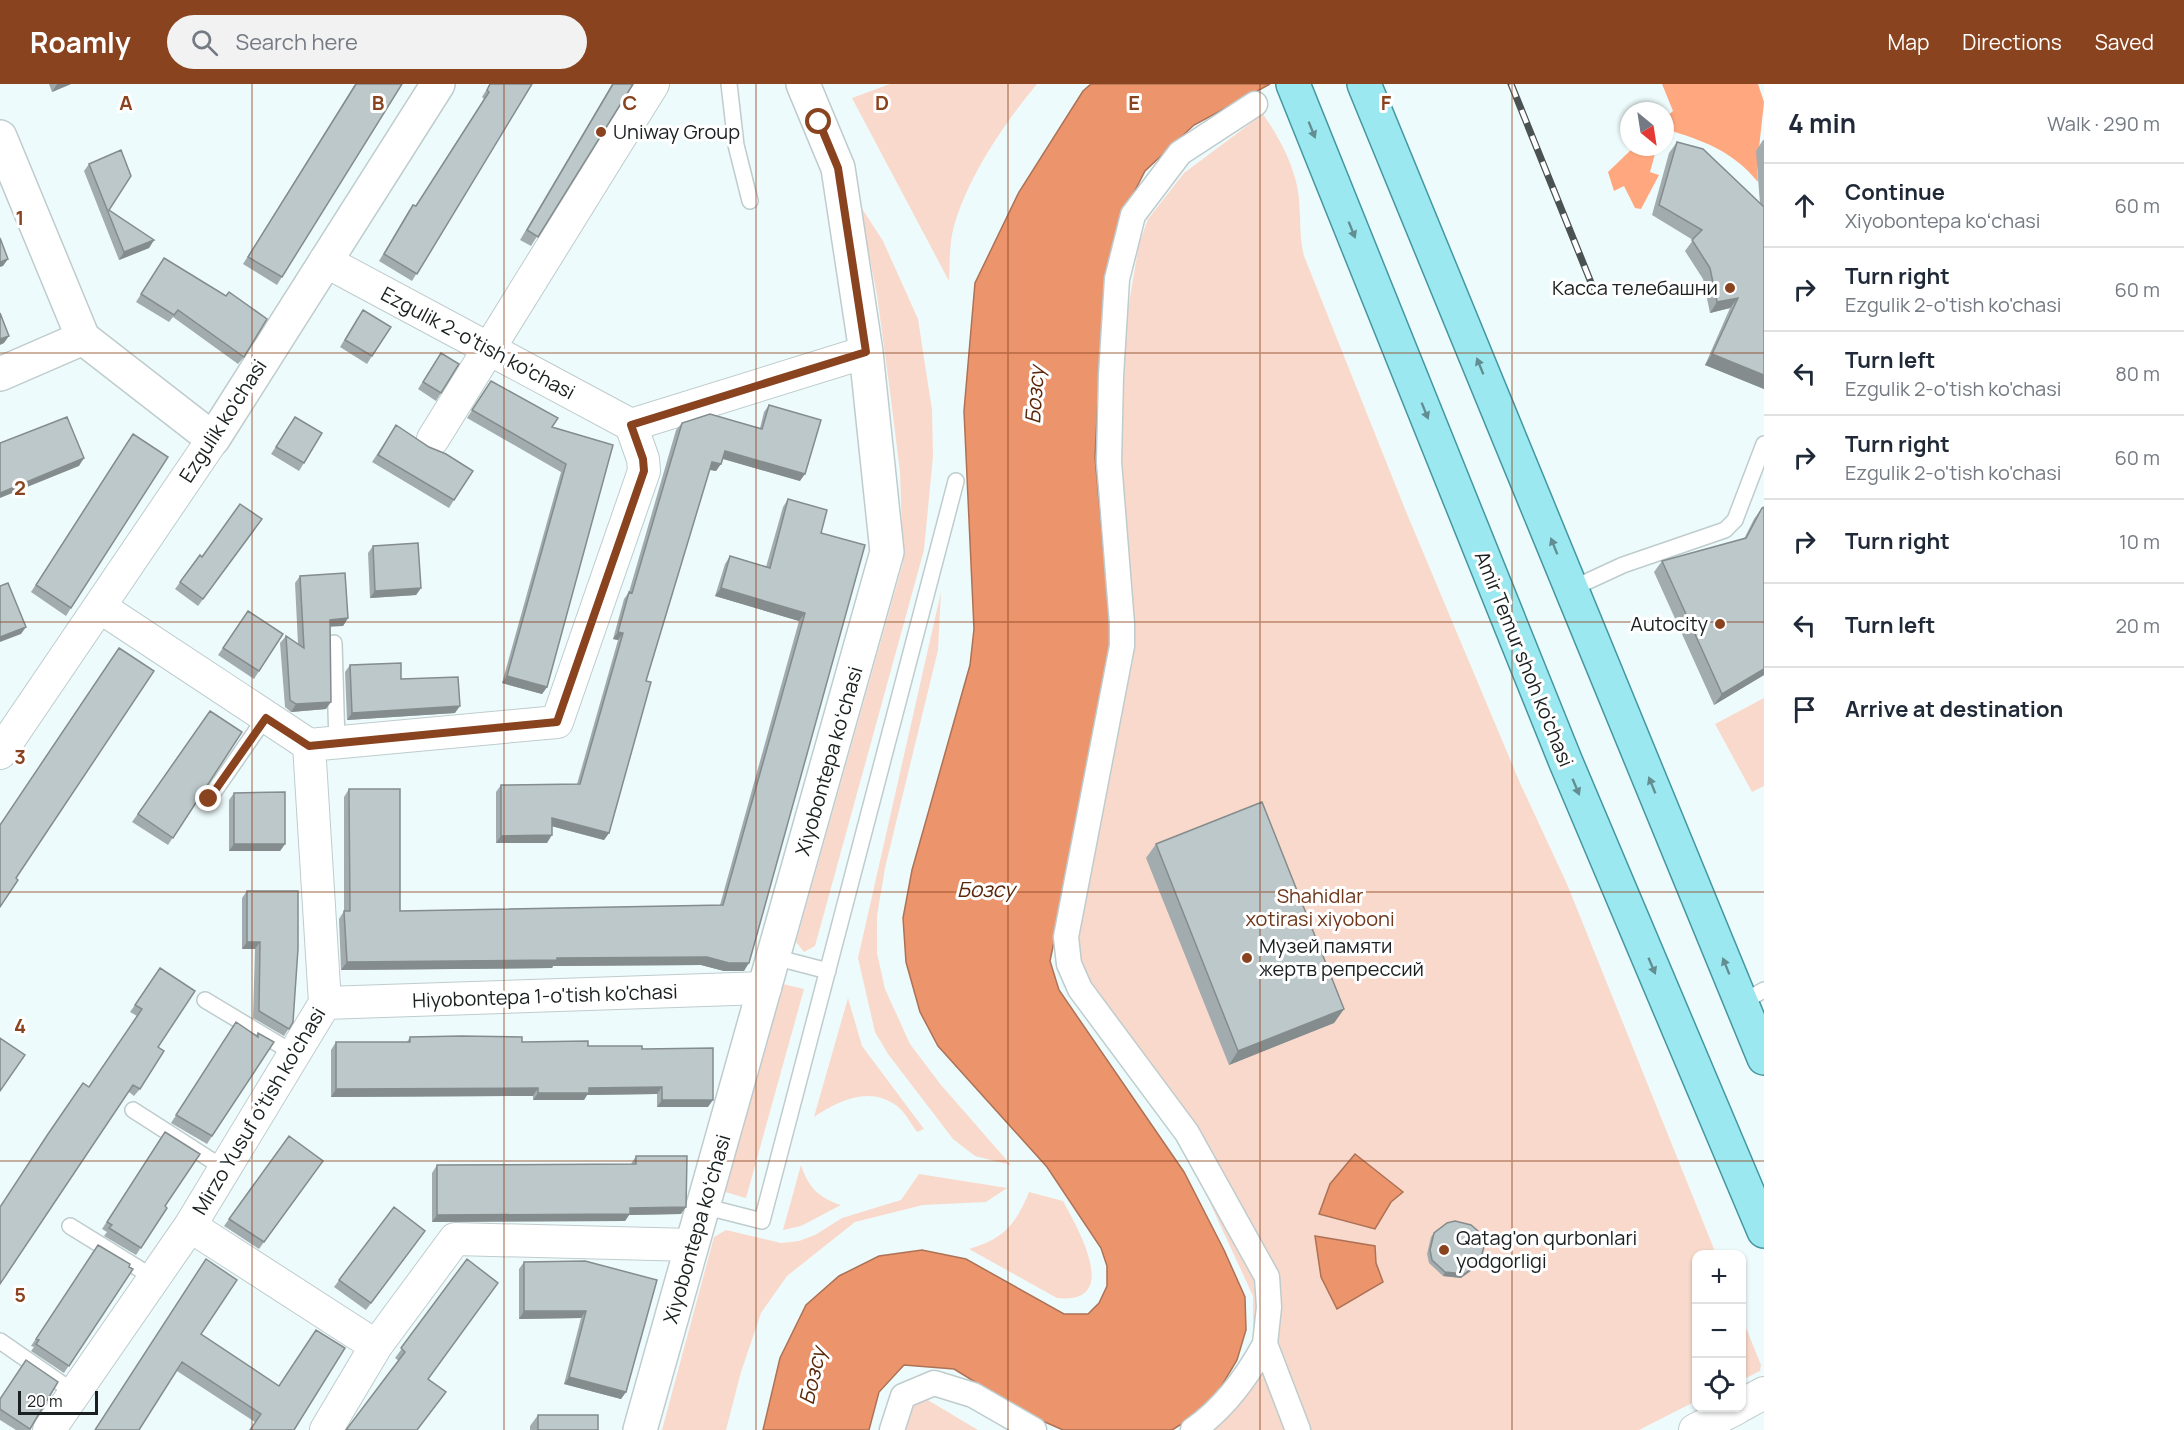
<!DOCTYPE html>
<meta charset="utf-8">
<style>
:root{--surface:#fff;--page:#f2f2f3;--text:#1f2937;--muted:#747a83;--line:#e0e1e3;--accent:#8a431f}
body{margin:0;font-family:Manrope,sans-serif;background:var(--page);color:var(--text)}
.controls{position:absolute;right:18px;bottom:18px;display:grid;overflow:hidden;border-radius:12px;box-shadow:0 2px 4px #0004}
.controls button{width:54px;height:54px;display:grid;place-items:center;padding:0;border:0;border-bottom:2px solid var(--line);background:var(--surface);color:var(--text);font:30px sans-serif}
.compass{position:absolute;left:1620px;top:18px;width:54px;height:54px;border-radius:50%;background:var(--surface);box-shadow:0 2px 4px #0004;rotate:150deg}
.scale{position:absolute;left:18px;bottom:15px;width:80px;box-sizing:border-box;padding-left:6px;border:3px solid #1a1f1f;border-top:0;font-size:16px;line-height:21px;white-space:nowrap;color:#1a1f1f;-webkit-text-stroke:4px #fff;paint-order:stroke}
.stop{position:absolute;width:18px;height:18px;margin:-14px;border:4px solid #8a431f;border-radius:50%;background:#fff}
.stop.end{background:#8a431f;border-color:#fff;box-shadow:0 2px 6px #0008}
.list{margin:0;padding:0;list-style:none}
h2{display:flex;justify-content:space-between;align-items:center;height:78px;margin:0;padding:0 24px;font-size:26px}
h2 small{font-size:20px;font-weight:400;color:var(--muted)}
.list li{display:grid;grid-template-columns:39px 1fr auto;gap:18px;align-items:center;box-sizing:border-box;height:84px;padding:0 24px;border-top:2px solid var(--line)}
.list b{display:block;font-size:22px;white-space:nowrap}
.list p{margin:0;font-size:20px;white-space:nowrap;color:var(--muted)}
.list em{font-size:20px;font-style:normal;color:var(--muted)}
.icon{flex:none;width:33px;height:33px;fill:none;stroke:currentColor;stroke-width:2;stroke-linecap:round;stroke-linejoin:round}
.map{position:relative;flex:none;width:1764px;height:1346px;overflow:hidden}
header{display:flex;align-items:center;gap:36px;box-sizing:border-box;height:84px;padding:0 30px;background:var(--accent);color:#fff}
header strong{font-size:28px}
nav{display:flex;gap:33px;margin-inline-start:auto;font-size:21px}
.search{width:420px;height:54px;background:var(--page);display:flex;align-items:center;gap:15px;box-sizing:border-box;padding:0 21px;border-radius:33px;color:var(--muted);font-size:22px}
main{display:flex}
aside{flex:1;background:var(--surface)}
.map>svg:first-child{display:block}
.green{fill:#f9d9cb}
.forest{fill:#ffa77e}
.water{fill:#ec956d;stroke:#ad7256;stroke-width:1.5}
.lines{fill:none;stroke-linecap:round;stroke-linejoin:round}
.service-casing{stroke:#bfcccd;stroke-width:18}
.pedestrian-casing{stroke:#bfcccd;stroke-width:27}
.minor-casing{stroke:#bfcccd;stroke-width:34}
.tertiary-casing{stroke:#bfcccd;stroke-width:36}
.primary-casing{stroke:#4497a0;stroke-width:36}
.service{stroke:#fff;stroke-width:15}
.pedestrian{stroke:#fff;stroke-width:24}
.minor{stroke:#fff;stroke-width:32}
.tertiary{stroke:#fff;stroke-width:33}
.primary{stroke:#9ce8f0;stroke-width:33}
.rail-casing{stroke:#4b5252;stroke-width:7}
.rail{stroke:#fff;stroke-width:4.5;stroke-dasharray:14;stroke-linecap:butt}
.wall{fill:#a2acae}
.shaded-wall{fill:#848c8d}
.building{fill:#bcc8ca;stroke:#848c8d;stroke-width:1.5}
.oneway{fill:#628e92}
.route{stroke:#8a431f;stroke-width:8}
.grid{fill:none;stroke:#8a431f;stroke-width:1.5;stroke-opacity:0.55}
.poi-dot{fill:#8a431f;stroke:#fff;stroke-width:2}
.labels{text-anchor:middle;stroke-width:6;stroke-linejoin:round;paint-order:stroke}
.poi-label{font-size:20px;fill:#1a1f1f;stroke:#fff;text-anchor:start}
.street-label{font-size:20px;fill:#1a1f1f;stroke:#fff}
.park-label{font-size:20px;fill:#6e361a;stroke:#fff}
.water-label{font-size:21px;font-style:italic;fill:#5c2608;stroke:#fff}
.grid-label{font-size:20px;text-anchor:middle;font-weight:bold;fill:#8a431f;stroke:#fff;stroke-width:6;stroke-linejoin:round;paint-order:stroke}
</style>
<header>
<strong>Roamly</strong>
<div class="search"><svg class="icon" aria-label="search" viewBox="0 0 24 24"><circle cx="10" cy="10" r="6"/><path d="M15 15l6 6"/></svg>Search here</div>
<nav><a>Map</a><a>Directions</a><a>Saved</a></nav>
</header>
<main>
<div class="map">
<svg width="1764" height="1346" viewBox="0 0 1764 1346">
<rect width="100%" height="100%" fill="#eefbfc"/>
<!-- green -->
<path class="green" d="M890,0H1037C1003,41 969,91 954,142C949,159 950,180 949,197L852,14Z
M1263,30C1277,50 1292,77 1297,102C1302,125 1298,149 1304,172L1407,430L1520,699L1567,800L1716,1170H1696V1317L1639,1346H1212L1253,1294V1212L1187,1069L1091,908L1072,850L1133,577L1120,441L1123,255L1139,160L1148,135L1184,89Z
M859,120L883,157L918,235L932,326L933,372L924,466L815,862L804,868L796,858L903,479L900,388L889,300L877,211Z
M941,508L938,566L885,784L877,832V869L885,905L910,960L941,1001L1011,1081L975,1072L953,1055L888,970L875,948L858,874Z
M1764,614V702L1752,708L1715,640Z
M783,900L804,905L746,1114L725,1108Z
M848,914L862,962L924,1045L917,1048C911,1040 905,1028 897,1022C869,1001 838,1017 814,1033Z
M801,1081C808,1103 819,1114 841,1121L801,1142L783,1146Z
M919,1090L1007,1104L986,1118L923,1121L855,1138L787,1192L761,1229L741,1288L726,1346H662L714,1153L726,1146L781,1159L799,1157L815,1151L842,1134L901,1116Z
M1029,1108L1063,1117C1077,1143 1123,1221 1057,1214L969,1165C1004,1155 1016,1140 1029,1108Z
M1742,1234L1761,1281L1760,1287L1742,1296Z
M921,1312L978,1346H883Z"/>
<!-- forest -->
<path class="forest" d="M1662,0H1758L1764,18L1757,82L1758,98C1733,67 1702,56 1665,45V34L1673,27Z
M1634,63H1657L1650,88L1659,91L1641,125L1635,124L1624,102L1614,107L1608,88Z"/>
<!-- water -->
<path class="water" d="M1091,0H1270L1194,41L1145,87L1124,128L1099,294L1095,373L1111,546V582L1050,877L1059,906L1184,1088L1224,1166L1245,1213L1246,1246L1237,1276L1218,1308L1193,1333L1172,1346H1063L1029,1331L954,1285L904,1281L879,1308L869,1346H763L780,1274L806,1221L839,1192L879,1172L922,1166L966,1175L1064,1230H1088L1099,1219L1107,1202V1182L1101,1164L1047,1083L938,962L920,928L906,878L903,834L912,786L970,581L974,545L964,327L975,199L1019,108L1083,7Z
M1355,1070L1403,1108L1391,1118L1375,1145L1319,1130L1330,1100Z
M1315,1152L1375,1162L1376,1179L1383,1198L1337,1225L1321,1193Z"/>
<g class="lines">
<!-- service casing -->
<g class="service-casing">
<path id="service" d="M729,0L736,61L750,117
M1571,505L1623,481L1725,446L1735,436L1764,360
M334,559L337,659
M209,715L265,634
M774,873L828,887
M205,916L295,970
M1741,919L1764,906
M133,1026L225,1085
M703,1122L762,1137L956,397
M70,1142L154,1194
M0,1257L75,1309"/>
</g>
<!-- pedestrian casing -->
<g class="pedestrian-casing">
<path id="pedestrian" d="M1255,20L1180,69L1133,131L1117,195L1111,292L1109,378L1122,540V562L1066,853L1069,880L1080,905L1187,1049L1267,1193L1269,1223L1265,1260L1298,1346
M892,1346L903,1312L934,1299L973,1311L1034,1346
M1193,1346C1225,1324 1247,1293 1265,1260"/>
</g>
<!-- minor casing -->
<g class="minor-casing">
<path id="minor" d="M325,177L631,341L866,268
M433,355L653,0
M309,661L557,638L644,387L643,375L631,341
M0,669L213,355
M325,919L765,904
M190,1142L376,1262
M1742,1321L1764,1309
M49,1346L190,1142L325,919L309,661L100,523
M326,1346L376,1262L455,1155L692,1161
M1695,1346L1737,1324"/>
</g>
<!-- tertiary casing -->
<g class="tertiary-casing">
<path id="tertiary" d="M0,53L83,254L213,355L438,0
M0,290L83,254
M640,1346L887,468L866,268L838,84L803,0"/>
</g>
<!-- primary casing -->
<g class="primary-casing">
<path id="primary" d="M1293,0L1565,676L1764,1147
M1364,0L1764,974"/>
</g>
<!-- service -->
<use href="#service" class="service"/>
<!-- pedestrian -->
<use href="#pedestrian" class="pedestrian"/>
<!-- minor -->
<use href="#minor" class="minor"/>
<!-- tertiary -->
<use href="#tertiary" class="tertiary"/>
<!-- primary -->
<use href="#primary" class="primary"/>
<!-- rail casing -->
<g class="rail-casing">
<path id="rail" d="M1511,0L1594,206"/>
</g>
<!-- rail -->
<use href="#rail" class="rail"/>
</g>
<!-- wall -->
<path class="wall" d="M49,0H71L52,8Z
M355,0H402L277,201L243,180Z
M490,0H532L412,197L379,177L408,128L413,121L416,122L484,15L482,13Z
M612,0H633L531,162L520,156Z
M1763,56H1764V305L1705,281L1730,224L1710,229L1703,195L1685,167L1693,156L1652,131L1669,69L1677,58L1760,120L1756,67Z
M89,80L109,126L154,156L149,164L119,176L84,87Z
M159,181L244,273L238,280L173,233L169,238L136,218Z
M358,233L372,272L367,280L340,263Z
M441,269V309L436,317L418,305Z
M491,297L552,343L613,361L547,603L542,610L502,599L561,388L467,334Z
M769,321L800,397L723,375L716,387L709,386L646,597L609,749L604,756L552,742L547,759H496V708L501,701L577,700L618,556L613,555L624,515L629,508L676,346L682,339L760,344L764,328Z
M295,333L304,379L299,387L271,370Z
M396,341L454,416L449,424L372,378Z
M128,357L71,524L66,532L31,508Z
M788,415L821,449L744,887H724L701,881L553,882L552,884L341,886L339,835L344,827V713L349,705L400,827L720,821L799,537L715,512L725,480L730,472L766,483L783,423Z
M1764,423V591L1714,621L1654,488L1662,477L1744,455L1754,435L1762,424Z
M262,435L198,522L175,505L200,471L202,473Z
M373,462L421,504L416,511L370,514L368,469Z
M300,492L348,534L343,542H330L326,625L291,628L285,623L280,559L286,552L298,560L295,499Z
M248,527L283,550L254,595L218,571Z
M350,581L401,595L455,629L347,636L345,588Z
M210,627L242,648L168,761L132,738Z
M234,709L285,760L280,767H229V716Z
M1156,760L1344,925L1334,939L1229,981L1146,774Z
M247,807L293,938L284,952L253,934L255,865H242V814Z
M160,884L158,963L140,1005L134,1012L129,1008L89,1003L137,932L130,928Z
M236,938L256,951L258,949L274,958L207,1060L171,1039Z
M410,953L642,965L708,1023H657V1010L587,1011L584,1016H533V1012L331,1013V966L336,958H407Z
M289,1052L323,1077L259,1165L224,1142Z
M160,1055L165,1122L167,1124L136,1171L104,1152L107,1148L102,1145Z
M636,1072L681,1130L629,1131L625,1137L432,1138V1089L437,1081L631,1080Z
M394,1123L425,1147L366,1226L334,1203Z
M1434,1149L1476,1183L1461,1194L1443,1192L1429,1179L1427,1170L1431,1153Z
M98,1161L133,1185L64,1289L31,1267L34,1263L31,1262Z
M467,1175L498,1199L399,1277L395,1274Z
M524,1178L657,1196L626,1308L621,1315L564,1300L581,1234L519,1235V1185Z
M201,1250L279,1302L255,1338L177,1287Z
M58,1298L30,1346H16L0,1336V1314Z
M538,1331L598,1346H530V1342Z"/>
<!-- shaded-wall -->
<path class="shaded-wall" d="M57,0H71L52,8Z
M154,156L149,164L119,176L124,168Z
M8,175L3,182L0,183V178Z
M1738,214L1730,224L1710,229L1717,218Z
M9,252L4,259L0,261V255Z
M1712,270L1764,291V305L1705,281Z
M725,367L805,390L800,397L720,374Z
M84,374L79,382L0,414V409Z
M712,378L721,380L716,387L707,385Z
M421,504L416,511L370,514L375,507Z
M721,504L805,529L799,537L715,512Z
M348,534L343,542L325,543L330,536Z
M26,543L21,550L0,558V553Z
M618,548L623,549L618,556L613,555Z
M1764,585V591L1714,621L1722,610Z
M507,592L547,603L542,610L502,599Z
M331,618L326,625L291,628L296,620Z
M460,622L455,629L347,636L352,629Z
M552,734L609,749L604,756L547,741Z
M552,751L547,759H496L501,752Z
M234,760H285L280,767H229Z
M247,858H260L255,865H242Z
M707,873L749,879L744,887H724L701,881L553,882L552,884L341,886L347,878L557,874Z
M1344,925L1334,939L1229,981L1238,967Z
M662,1003L657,1010L587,1011L584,1016H533L538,1009L589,1004Z
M538,1004L533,1012L331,1013L336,1005Z
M662,1016H713L708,1023H657Z
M686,1123L681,1130L629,1131L625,1137L432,1138L437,1131L630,1124Z
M1479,1180L1476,1183L1461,1194L1443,1192L1445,1188Z
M524,1227H586L581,1234L519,1235Z
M569,1293L626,1308L621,1315L564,1300Z"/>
<!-- building -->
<path class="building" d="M356,0H402L282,193L248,173Z
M490,0H532L417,190L384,170L413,121L416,122L489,8L487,6Z
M613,0H633L538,153L527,146Z
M1677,58L1703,65L1764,123V291L1712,270L1738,214L1717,218L1710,184L1692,156L1702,146L1659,121Z
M121,66L131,92L109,126L154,156L124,168L89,80Z
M0,154L8,175L0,178Z
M164,174L226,212L229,208L267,235L244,273L178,226L174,231L141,210Z
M363,226L391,243L372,272L345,256Z
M0,229L9,252L0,255Z
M441,269L459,280L441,309L423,298Z
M491,297L558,334L552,343L613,361L547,603L507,592L566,380L472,326Z
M769,321L821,336L805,390L725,367L721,380L712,378L646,597L651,598L609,749L552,734V751L501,752V701L580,700L623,549L618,548L629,508L632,509L682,339L710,330L762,345Z
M67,333L84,374L0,409V359Z
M295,333L322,349L304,379L276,363Z
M396,341L429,363L446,370L473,387L454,416L378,371Z
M133,350L168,373L71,524L36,501Z
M788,415L827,426L821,449L865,461L749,879H729L707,873L557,874V876L347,878L344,827H350L349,705H400V827L723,821L805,529L721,504L730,472L770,484Z
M240,420L262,435L203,515L180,498L200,471L202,473Z
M1764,423V585L1722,610L1662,477L1746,454L1762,424Z
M418,459L421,504L375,507L373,462Z
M345,489L348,534L330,536L331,618L296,620L290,616L286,552L304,564L300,492Z
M8,499L26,543L0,553V502Z
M248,527L283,550L259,587L223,564Z
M119,564L154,587L16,794L18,796L0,823V741Z
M401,579V595L458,593L460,622L352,629L350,581Z
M210,627L242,648L173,754L138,730Z
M285,708V760H234V709Z
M1262,718L1344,925L1238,967L1156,760Z
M247,807H298V865L293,938L289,945L259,927L260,858H247Z
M160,884L195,907L158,963L164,967L140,1005L133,1001L0,1200V1123L48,1050L83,999L89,1003L142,925L135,921Z
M236,938L258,953V949L274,958L212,1052L176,1031Z
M461,952L522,953V958L588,957V962H642V965L713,964V1016H662V1003L589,1004V1009H538V1004L336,1005V958H410V953Z
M0,954L25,971L0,1007Z
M165,1048L200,1070L165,1122L167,1124L141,1164L109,1144L112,1141L107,1138Z
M289,1052L323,1077L264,1158L229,1135Z
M636,1072H687L686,1123L630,1124V1130L437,1131V1081L636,1080Z
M394,1123L425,1147L371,1219L339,1196Z
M1455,1137L1471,1141L1478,1147L1484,1163L1479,1180L1464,1190L1445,1188L1432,1176L1430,1166L1434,1149L1447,1139Z
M98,1161L130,1180L129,1183L133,1185L69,1282L36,1260L39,1256L36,1255Z
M206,1175L237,1196L201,1250L279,1302L316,1246L345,1264L294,1346H250L261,1330L182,1278L139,1346H95Z
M467,1175L498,1199L428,1295L446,1308L417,1346H346L405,1268L401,1264Z
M585,1177L657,1196L626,1308L569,1293L586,1227H524V1178Z
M26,1276L58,1298L30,1345L0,1325V1315Z
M538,1331H598V1346H538Z"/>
<!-- one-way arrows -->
<defs><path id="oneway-solid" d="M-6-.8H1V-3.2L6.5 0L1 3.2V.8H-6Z" transform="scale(1.5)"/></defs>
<g class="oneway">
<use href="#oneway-solid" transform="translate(1312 46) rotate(68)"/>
<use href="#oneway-solid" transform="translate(1352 146) rotate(68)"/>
<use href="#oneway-solid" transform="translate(1480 282) rotate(-112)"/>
<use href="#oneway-solid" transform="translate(1425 327) rotate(68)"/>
<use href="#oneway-solid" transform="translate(1554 462) rotate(-112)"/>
<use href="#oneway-solid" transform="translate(1652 701) rotate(-112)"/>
<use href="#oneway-solid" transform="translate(1576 703) rotate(67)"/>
<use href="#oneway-solid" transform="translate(1652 882) rotate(67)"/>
<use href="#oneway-solid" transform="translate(1726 882) rotate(-112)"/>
</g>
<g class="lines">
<!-- route -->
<path class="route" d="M209,715L266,634L309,662L557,638L644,387L643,375L631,341L866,268L838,84L819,38"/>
</g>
<!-- grid -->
<path class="grid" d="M252,0V1346M504,0V1346M756,0V1346M1008,0V1346M1260,0V1346M1512,0V1346M0,269H1764M0,538H1764M0,808H1764M0,1077H1764"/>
<!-- markers -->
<g class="poi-dot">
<circle cx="601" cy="48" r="6"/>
<circle cx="1730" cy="204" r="6"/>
<circle cx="1720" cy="540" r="6"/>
<circle cx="1247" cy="874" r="6"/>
<circle cx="1444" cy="1166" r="6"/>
</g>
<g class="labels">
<!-- poi labels -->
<g class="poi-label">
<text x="613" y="55">Uniway Group</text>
<text x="1718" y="211" text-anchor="end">Касса телебашни</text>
<text x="1708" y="547" text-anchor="end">Autocity</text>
<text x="1259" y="869">Музей памяти<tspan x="1259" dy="23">жертв репрессий</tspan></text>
<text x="1456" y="1161">Qatag'on qurbonlari<tspan x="1456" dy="23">yodgorligi</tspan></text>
</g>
<!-- street labels -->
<g class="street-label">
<text transform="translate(478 259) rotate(28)" y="7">Ezgulik 2-o'tish ko'chasi</text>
<text transform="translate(223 337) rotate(-57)" y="7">Ezgulik ko'chasi</text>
<text transform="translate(1524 575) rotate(68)" y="7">Amir Temur shoh ko'chasi</text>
<text transform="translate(829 677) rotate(-74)" y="7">Xiyobontepa koʻchasi</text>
<text transform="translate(545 912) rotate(-2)" y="7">Hiyobontepa 1-o'tish ko'chasi</text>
<text transform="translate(259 1027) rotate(-59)" y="7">Mirzo Yusuf o'tish ko'chasi</text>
<text transform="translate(697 1145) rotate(-74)" y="7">Xiyobontepa koʻchasi</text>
</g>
<!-- park labels -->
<g class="park-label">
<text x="1320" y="819">Shahidlar<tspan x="1320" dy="23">xotirasi xiyoboni</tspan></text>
</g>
<!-- water labels -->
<g class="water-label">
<text transform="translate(1035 311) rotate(-86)" y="7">Бозсу</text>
<text x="986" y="813">Бозсу</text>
<text transform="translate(813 1292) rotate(-77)" y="7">Бозсу</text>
</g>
</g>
<g class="grid-label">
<text x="126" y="26">A</text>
<text x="378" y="26">B</text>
<text x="630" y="26">C</text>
<text x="882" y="26">D</text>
<text x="1134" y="26">E</text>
<text x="1386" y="26">F</text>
<text x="20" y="141">1</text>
<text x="20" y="411">2</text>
<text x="20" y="680">3</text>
<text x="20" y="949">4</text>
<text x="20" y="1218">5</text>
</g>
</svg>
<div class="controls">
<button>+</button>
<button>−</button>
<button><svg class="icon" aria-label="locate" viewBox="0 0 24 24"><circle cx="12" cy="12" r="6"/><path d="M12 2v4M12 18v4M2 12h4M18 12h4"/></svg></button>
</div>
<svg class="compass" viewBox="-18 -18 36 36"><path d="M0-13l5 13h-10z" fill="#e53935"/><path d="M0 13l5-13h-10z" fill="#747a83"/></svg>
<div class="scale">20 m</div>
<div class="stop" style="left:819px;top:38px"></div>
<div class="stop end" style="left:209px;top:715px"></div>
</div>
<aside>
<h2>4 min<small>Walk · 290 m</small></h2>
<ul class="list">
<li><svg class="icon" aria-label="ahead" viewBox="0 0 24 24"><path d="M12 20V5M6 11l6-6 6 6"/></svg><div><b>Continue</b><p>Xiyobontepa koʻchasi</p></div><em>60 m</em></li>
<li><svg class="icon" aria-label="right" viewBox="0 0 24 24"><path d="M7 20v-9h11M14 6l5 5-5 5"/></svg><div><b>Turn right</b><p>Ezgulik 2-o'tish ko'chasi</p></div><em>60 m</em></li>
<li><svg class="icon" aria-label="left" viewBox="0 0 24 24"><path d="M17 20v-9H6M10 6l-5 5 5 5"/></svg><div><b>Turn left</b><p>Ezgulik 2-o'tish ko'chasi</p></div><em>80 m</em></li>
<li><svg class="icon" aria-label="right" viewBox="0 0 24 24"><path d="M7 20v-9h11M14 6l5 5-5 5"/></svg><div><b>Turn right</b><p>Ezgulik 2-o'tish ko'chasi</p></div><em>60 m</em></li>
<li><svg class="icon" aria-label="right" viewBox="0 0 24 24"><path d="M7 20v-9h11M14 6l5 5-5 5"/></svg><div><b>Turn right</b></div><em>10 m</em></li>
<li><svg class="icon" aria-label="left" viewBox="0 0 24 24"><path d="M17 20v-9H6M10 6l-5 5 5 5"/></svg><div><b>Turn left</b></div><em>20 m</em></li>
<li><svg class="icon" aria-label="arrive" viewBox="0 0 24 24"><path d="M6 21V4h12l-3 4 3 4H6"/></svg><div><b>Arrive at destination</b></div></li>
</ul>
</aside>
</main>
